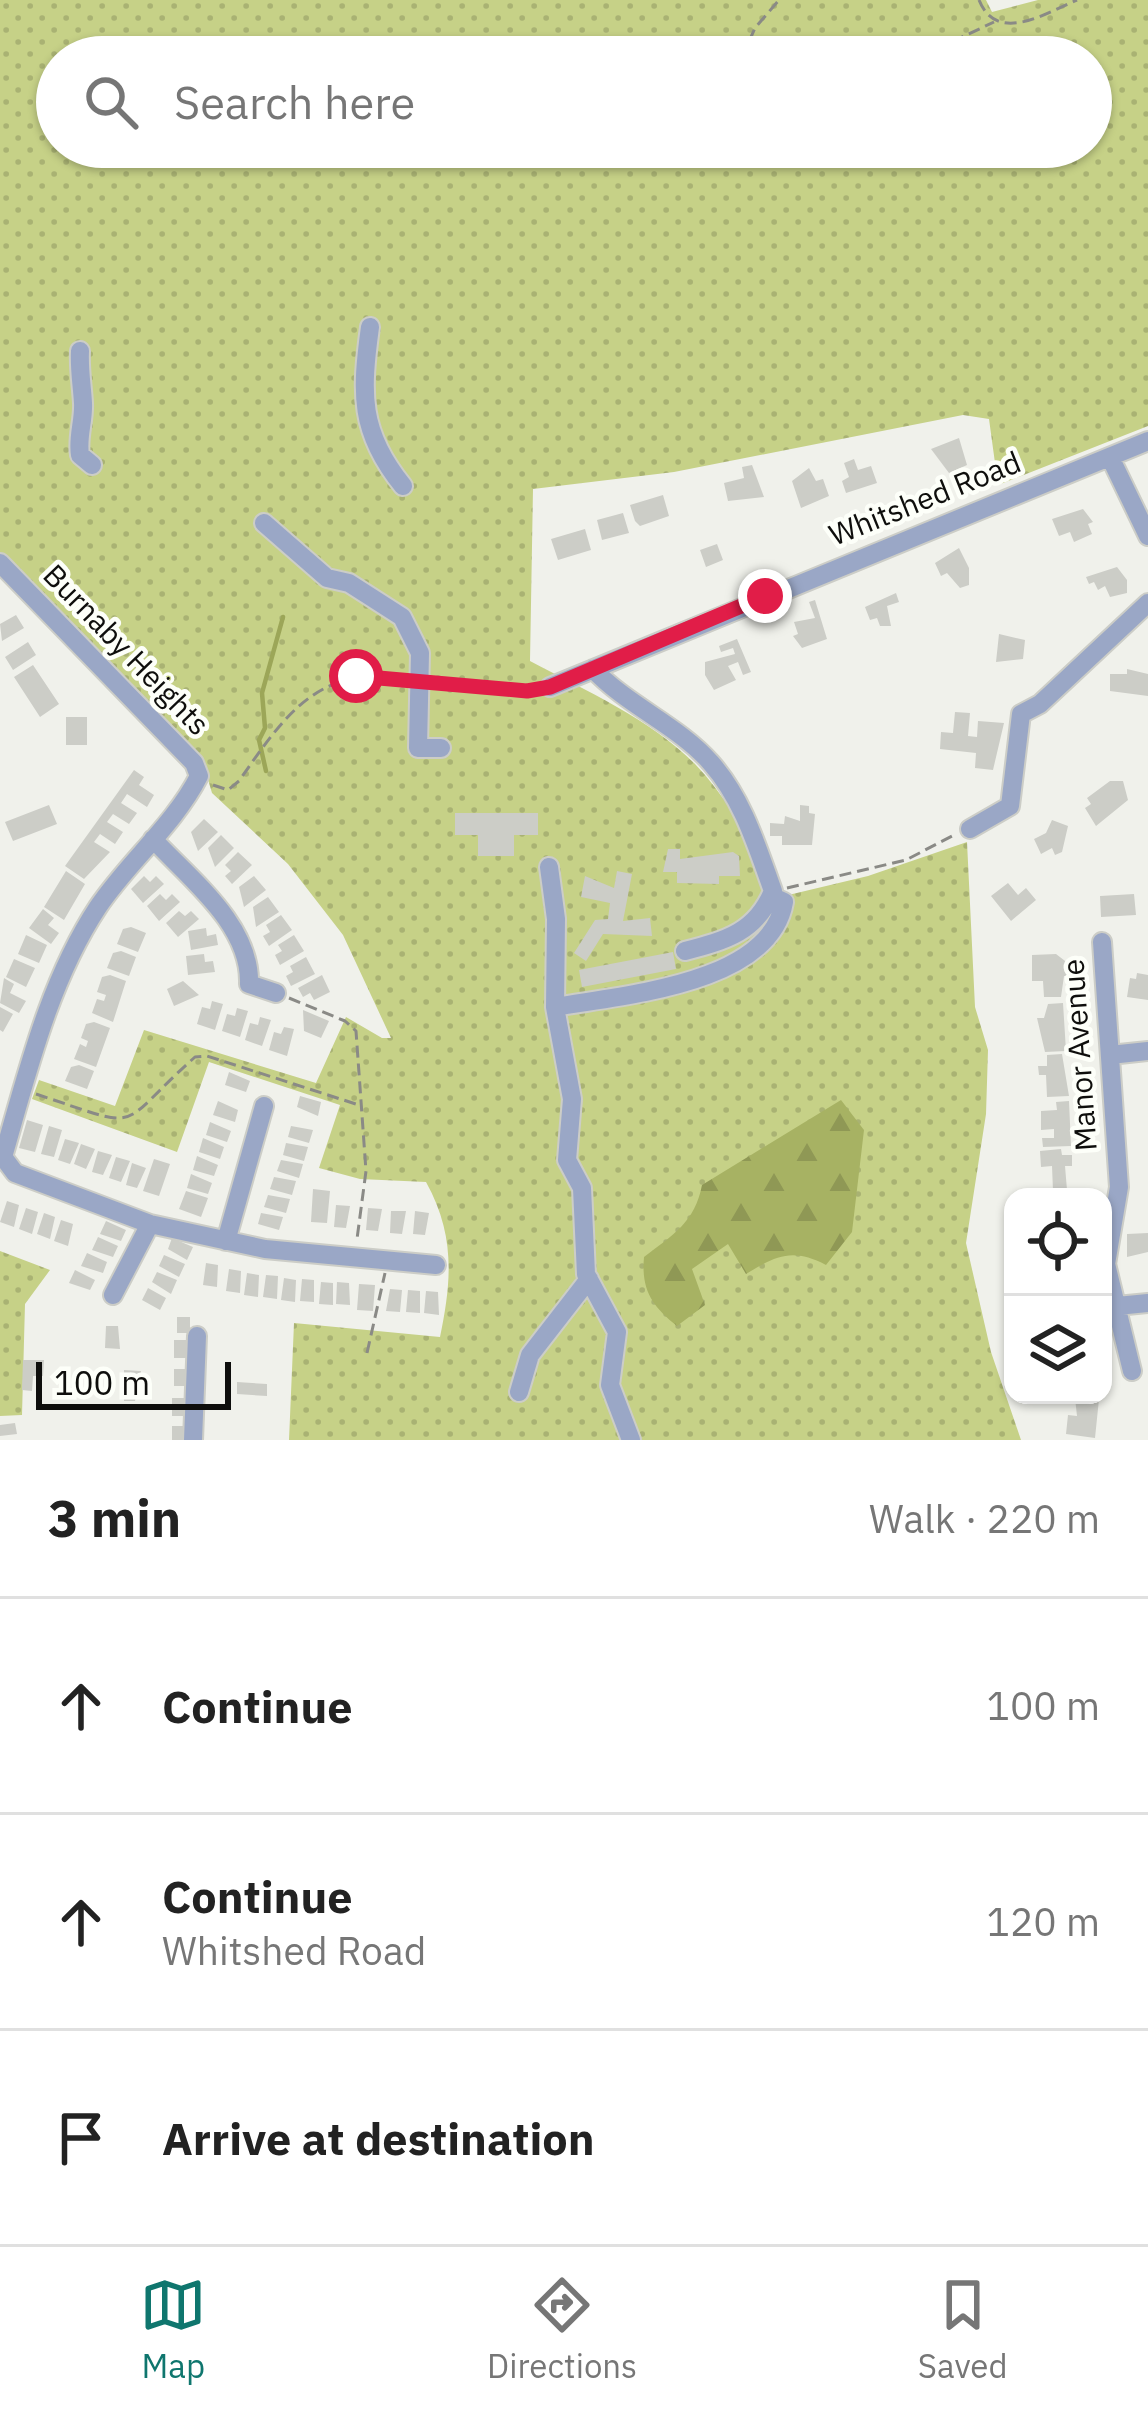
<!DOCTYPE html>
<meta charset="utf-8">
<style>
:root{--surface:#fff;--page:#f2f2f2;--text:#222;--muted:#767676;--line:#e0e0e0;--accent:#0f766e}
body{margin:0;font-family:"IBM Plex Sans",sans-serif;background:var(--page);color:var(--text)}
.controls{position:absolute;right:36px;bottom:36px;display:grid;overflow:hidden;border-radius:24px;box-shadow:0 3px 9px #0004}
.controls button{width:108px;height:108px;display:grid;place-items:center;padding:0;border:0;border-bottom:3px solid var(--line);background:var(--surface);color:var(--text);font:60px sans-serif}
.scale{position:absolute;left:36px;bottom:30px;width:195px;box-sizing:border-box;padding-left:12px;border:6px solid #0e0e0c;border-top:0;font-size:33px;line-height:42px;white-space:nowrap;color:#0e0e0c;-webkit-text-stroke:9px #fdfff9;paint-order:stroke}
.stop{position:absolute;width:36px;height:36px;margin:-27px;border:9px solid #e11d48;border-radius:50%;background:#fff}
.stop.end{background:#e11d48;border-color:#fff;box-shadow:0 3px 12px #0008}
.list{margin:0;padding:0;list-style:none}
h2{display:flex;justify-content:space-between;align-items:center;height:156px;margin:0;padding:0 48px;font-size:51px}
h2 small{font-size:39px;font-weight:400;color:var(--muted)}
.list li{display:grid;grid-template-columns:78px 1fr auto;gap:36px;align-items:center;box-sizing:border-box;height:216px;padding:0 48px;border-top:3px solid var(--line)}
.list b{display:block;font-size:45px;white-space:nowrap}
.list p{margin:0;font-size:39px;white-space:nowrap;color:var(--muted)}
.list em{font-size:39px;font-style:normal;color:var(--muted)}
.icon{flex:none;width:66px;height:66px;fill:none;stroke:currentColor;stroke-width:2;stroke-linecap:round;stroke-linejoin:round}
.map{position:relative;flex:none;width:1148px;height:1440px;overflow:hidden}
.search{position:absolute;background:var(--surface);box-shadow:0 3px 9px #0004;left:36px;right:36px;top:36px;height:132px;display:flex;align-items:center;gap:30px;box-sizing:border-box;padding:0 42px;border-radius:66px;color:var(--muted);font-size:45px}
.sheet{height:804px;background:var(--surface)}
nav{display:flex;justify-content:space-around;align-items:center;box-sizing:border-box;height:168px;border-top:3px solid var(--line);background:var(--surface);font-size:33px;color:var(--muted)}
nav a{display:grid;justify-items:center;gap:6px}
nav .on{color:var(--accent)}
.map>svg:first-child{display:block}
.green{fill:url(#green-dots);fill-rule:evenodd}
.forest{fill:url(#forest-firs)}
.lines{fill:none;stroke-linecap:round;stroke-linejoin:round}
.stream{stroke:#9ca658;stroke-width:4.5}
.building{fill:#cccdc7}
.minor-casing{stroke:#cccdc7;stroke-width:22}
.path{stroke:#8a8a86;stroke-width:3;stroke-dasharray:12 6;stroke-linecap:butt}
.minor{stroke:#9aa7c6;stroke-width:18}
.route{stroke:#e11d48;stroke-width:15}
.labels{text-anchor:middle;stroke-width:9;stroke-linejoin:round;paint-order:stroke}
.street-label{font-size:30px;fill:#0e0e0c;stroke:#fdfff9}
</style>
<div class="map">
<svg width="1148" height="1440" viewBox="0 0 1148 1440">
<defs>
<pattern id="green-dots" width="8" height="8" patternUnits="userSpaceOnUse" patternTransform="scale(3)"><rect width="8" height="8" fill="#c6d187"/><path d="M2 2h.1M6 6h.1" fill="none" stroke="#a9b273" stroke-width="1.8" stroke-linecap="round"/></pattern>
<pattern id="forest-firs" width="22" height="20" patternUnits="userSpaceOnUse" patternTransform="scale(3)"><rect width="22" height="20" fill="#a7b263"/><path d="M5 1l3.5 6h-7zM16 11l3.5 6h-7z" fill="#8f9855"/></pattern>
</defs>
<rect width="100%" height="100%" fill="#f0f1eb"/>
<!-- green -->
<path class="green" d="M0,0H986L992,12L1038,0H1148V426L998,485L989,419L963,415L674,472L533,489L530,661C585,690 652,720 695,764C732,802 755,852 780,897L868,876L967,842L975,1007L988,1050L986,1114L966,1243L991,1352L1021,1440H289L294,1323L440,1337C452,1280 455,1234 426,1182L360,1179L319,1168L340,1105L209,1062L177,1152L32,1099L39,1080L115,1106L144,1030L316,1083L346,1017L382,1038H391L343,935L288,864L212,793L202,759L0,556ZM57,57H1091V147H57Z
M0,1251L50,1270L25,1304L22,1415L0,1416Z"/>
<!-- forest -->
<path class="forest" d="M841,1100L864,1130L852,1232L826,1265C793,1248 777,1255 746,1274L728,1244L692,1269L705,1305L677,1326C652,1306 641,1290 644,1257C673,1235 695,1222 702,1185Z"/>
<g class="lines">
<!-- stream -->
<path class="stream" d="M266,771L259,740L265,728L262,693L283,617"/>
</g>
<!-- building -->
<path class="building" d="M959,438L967,465L949,473L931,449Z
M854,459L858,470L871,466L877,483L846,493L842,481L849,477L844,463Z
M752,465L764,497L728,501L724,483L744,478L742,467Z
M809,468L816,481L823,479L829,496L801,508L792,481Z
M663,495L669,516L640,526L635,521L630,505Z
M1083,509L1093,522L1088,524L1092,534L1074,542L1070,532L1059,536L1052,519Z
M623,513L629,533L602,540L597,520Z
M585,529L591,550L558,560L551,539Z
M717,544L723,560L706,567L700,550Z
M959,548L969,568V585L960,588L947,573L941,576L935,563Z
M1117,567L1127,580V593L1110,597L1105,586L1098,590L1094,582L1089,584L1086,577Z
M896,593L899,602L887,606L891,626H880L877,618L870,620L865,607Z
M815,600L827,639L802,648L793,636L798,634L794,622L815,618L809,602Z
M16,615L24,628L2,641L0,624Z
M999,634L1025,640L1023,659L996,662Z
M737,639L751,672L743,675L738,662L728,666L736,680L714,690L705,675V662L735,654L733,648L721,652L719,646Z
M28,642L36,655L13,670L5,657Z
M33,665L59,704L40,717L14,677Z
M1127,669L1148,674V696L1110,691V674H1127Z
M955,712L970,713L968,736L977,737L978,721L1004,723L993,770L975,768L976,753L940,749L941,732L953,733Z
M66,717H87V745H66Z
M134,770L144,777L139,785L154,795L147,807L127,794L121,803L137,813L129,824L113,814L107,822L123,832L115,844L100,834L94,842L110,852L84,879L65,866Z
M1110,781H1123L1128,800L1096,826L1085,808L1091,804L1087,798Z
M49,805L57,824L13,841L5,822Z
M800,805L809,806V813L815,814L812,845H782V836H770V823L784,824L785,816L800,821Z
M455,813H538V835H514V856H478V835H455Z
M204,819L218,832L198,851L191,832Z
M1052,820L1068,826L1062,852L1055,855L1052,848L1041,854L1034,839L1046,833Z
M221,835L234,848L215,867L208,848Z
M668,849H680V859L733,852L739,856L740,876H719V884L677,883V872H663Z
M238,852L252,865L232,884L225,876L231,871L225,865Z
M66,871L85,884L64,920L44,907Z
M617,871L632,874L623,921L650,918L652,936L603,934L586,961L574,953L595,920L608,919L610,903L581,897L585,876L614,888Z
M144,876L150,882L156,876L164,884L143,903L131,889Z
M254,876L266,890L244,907L239,887Z
M1008,883L1018,895L1026,888L1036,900L1011,921L991,896Z
M160,894L166,900L172,894L180,902L159,921L147,906Z
M1134,894L1136,915L1101,917L1100,896Z
M268,897L279,912L256,927L253,907Z
M43,909L54,918L48,925L59,933L51,944L29,928Z
M179,911L185,916L191,911L199,919L178,937L166,923Z
M281,915L292,930L269,946L263,936L270,932L266,925Z
M131,927L146,933L138,952L117,944L123,929Z
M206,928L207,936L216,934L218,945L191,950L188,931Z
M26,935L47,945L39,963L18,954Z
M294,935L304,951L280,965L275,955L282,951L278,945Z
M121,951L136,957L129,976L107,968L113,953Z
M673,952L676,969L582,987L579,970Z
M204,954L205,962L213,961L215,972L188,975L186,956Z
M1056,954L1069,964L1070,976H1064L1061,997H1044L1043,981H1032V955Z
M306,957L315,974L291,986L286,976L293,972L290,966Z
M14,959L35,968L26,987L6,977Z
M1137,973L1148,975V1000L1127,997L1130,978L1136,979Z
M110,975L126,981L113,1022L92,1013L97,999L104,1001L106,995L97,992L102,977Z
M322,975L330,992L314,1000L310,993L303,997L298,988Z
M4,978L14,984L10,993L26,1001L19,1013L0,1003Z
M183,981L199,995L174,1006L167,989Z
M212,1001L223,1004L215,1030L197,1024L202,1007L210,1009Z
M1063,1003L1066,1051L1045,1052L1037,1018H1044L1048,1004Z
M0,1007L13,1014L3,1032L0,1030Z
M237,1008L248,1011L240,1037L222,1031L227,1014L235,1016Z
M303,1010L329,1021L321,1038L304,1031Z
M260,1017L271,1020L262,1046L245,1040L250,1023L258,1025Z
M94,1022L110,1028L96,1067L74,1059L80,1044L86,1047L88,1041L81,1038L86,1024Z
M284,1027L294,1029L287,1056L269,1050L274,1032L281,1034Z
M1062,1054L1069,1096L1047,1097L1046,1075H1039L1038,1066H1047V1055Z
M79,1065L94,1071L87,1089L65,1081L71,1067Z
M229,1072L250,1081L246,1092L225,1085Z
M300,1096L321,1102L318,1116L297,1107Z
M218,1101L238,1110L235,1122L213,1115Z
M1069,1101L1071,1146L1043,1147L1042,1138H1054V1129L1041,1130V1111L1057,1110L1056,1102Z
M27,1120L43,1125L35,1152L19,1148Z
M210,1122L231,1131L227,1142L206,1135Z
M49,1126L62,1130L54,1157L41,1154Z
M291,1126L313,1130L309,1143L288,1137Z
M203,1138L224,1147L220,1159L199,1152Z
M65,1139L79,1143L70,1164L58,1160Z
M286,1143L308,1147L304,1161L283,1155Z
M81,1144L95,1149L86,1169L74,1164Z
M1061,1149L1062,1155H1072V1166H1065L1067,1190L1053,1191L1052,1166L1041,1167L1040,1151Z
M98,1151L112,1155L103,1175L92,1172Z
M197,1156L218,1165L214,1176L193,1170Z
M116,1157L130,1161L121,1182L109,1178Z
M154,1159L170,1164L159,1196L143,1191Z
M281,1160L303,1164L299,1178L277,1171Z
M132,1163L146,1168L137,1188L126,1185Z
M191,1174L212,1183L208,1194L187,1188Z
M274,1177L296,1181L292,1195L270,1189Z
M313,1189L330,1191L327,1223L311,1222Z
M186,1191L208,1198L201,1217L179,1209Z
M268,1195L290,1199L286,1213L264,1207Z
M7,1201L19,1205L14,1227L0,1222Z
M336,1205L350,1206L346,1228L334,1227Z
M26,1208L38,1212L32,1234L19,1229Z
M368,1208L382,1209L378,1231L366,1230Z
M391,1211H406L402,1234L390,1233Z
M415,1211L429,1213L425,1235L413,1234Z
M44,1213L55,1217L50,1239L37,1234Z
M261,1213L283,1217L279,1230L258,1224Z
M61,1220L73,1224L68,1246L54,1241Z
M106,1221L126,1230L121,1241L100,1234Z
M1148,1233V1252L1127,1257V1234Z
M98,1237L118,1246L113,1257L92,1250Z
M172,1238L193,1247L187,1260L168,1249Z
M87,1253L107,1262L103,1273L81,1266Z
M164,1255L185,1264L179,1277L159,1266Z
M206,1263L218,1265L217,1287L203,1285Z
M229,1269L241,1271L240,1293L226,1291Z
M75,1270L95,1280L90,1290L69,1283Z
M157,1272L177,1280L171,1294L152,1282Z
M247,1273L259,1275L258,1297L244,1295Z
M266,1275L278,1276L277,1299L263,1297Z
M284,1278L296,1280L295,1302L281,1300Z
M302,1279L314,1280V1302L300,1301Z
M321,1282L333,1283V1305L319,1304Z
M337,1282L349,1283L350,1305L336,1304Z
M359,1284L375,1285L373,1311L357,1310Z
M148,1288L166,1298L160,1310L142,1300Z
M390,1289L402,1290L400,1312L386,1311Z
M408,1290L420,1291V1313L406,1312Z
M426,1291L438,1292L439,1315L424,1313Z
M177,1317H190V1333H177Z
M106,1326H118L120,1349L105,1348Z
M174,1340H190V1358H174Z
M23,1360H44L43,1376H33L32,1391L22,1390Z
M174,1369H190V1386H174Z
M124,1370L141,1371L135,1401H124Z
M237,1382L267,1384V1396L237,1394Z
M172,1398H188V1416H172Z
M1075,1398L1099,1399L1095,1438L1066,1434L1068,1415L1077,1416Z
M15,1423L17,1434L0,1436V1425Z
M172,1426H188V1440H172Z"/>
<g class="lines">
<!-- minor casing -->
<g class="minor-casing">
<path id="minor" d="M370,327C361,393 359,432 403,486
M80,351C79,370 82,385 83,403C84,421 77,437 80,455L92,465
M1110,457L1148,536
M264,523L327,578L349,583L402,617L420,653L418,748H441
M0,563L194,763L199,776C174,825 129,861 98,907C49,981 27,1074 3,1157L15,1173L150,1224L265,1249L436,1265
M593,669C628,706 679,726 711,763C743,799 757,847 773,891C756,932 727,940 685,951
M550,687L1148,441
M970,829L1010,806L1021,714L1040,704L1148,603
M153,839C190,879 251,925 249,984L276,993
M549,867L556,919L555,1007L572,1099L567,1160L582,1188L586,1274L617,1332L610,1385L631,1440
M1102,942L1119,1187L1106,1264L1132,1371
M555,1007C621,995 770,985 784,902L771,896
M1110,1055L1148,1051
M226,1241L264,1106
M113,1295L150,1224
M1117,1306L1148,1303
M519,1392L530,1355L589,1279
M193,1440L197,1336"/>
</g>
<!-- path -->
<path class="path" d="M979,0C997,45 1046,13 1077,0
M742,57L755,28L779,0
M920,57L994,22
M433,680L536,689
M213,785L228,790L239,781C285,715 317,666 405,677
M787,888L906,860L954,835
M289,998L345,1021L356,1031L366,1171L357,1239
M36,1094C148,1131 113,1130 195,1057L207,1056L362,1106
M367,1353L385,1273"/>
<!-- minor -->
<use href="#minor" class="minor"/>
</g>
<g class="lines">
<!-- route -->
<path class="route" d="M356,676L527,691L550,687L765,596"/>
</g>
<g class="labels">
<!-- street labels -->
<g class="street-label">
<text transform="translate(925 499) rotate(-22)" y="10">Whitshed Road</text>
<text transform="translate(126 650) rotate(46)" y="10">Burnaby Heights</text>
<text transform="translate(1080 1055) rotate(-94)" y="10">Manor Avenue</text>
</g>
</g>
</svg>
<div class="controls">
<button><svg class="icon" aria-label="locate" viewBox="0 0 24 24"><circle cx="12" cy="12" r="6"/><path d="M12 2v4M12 18v4M2 12h4M18 12h4"/></svg></button>
<button><svg class="icon" aria-label="layers" viewBox="0 0 24 24"><path d="M12 4l9 5-9 5-9-5zM3 14l9 5 9-5"/></svg></button>
</div>
<div class="scale">100 m</div>
<div class="stop" style="left:356px;top:676px"></div>
<div class="stop end" style="left:765px;top:596px"></div>
<div class="search"><svg class="icon" aria-label="search" viewBox="0 0 24 24"><circle cx="10" cy="10" r="6"/><path d="M15 15l6 6"/></svg>Search here</div>
</div>
<section class="sheet">
<h2>3 min<small>Walk · 220 m</small></h2>
<ul class="list">
<li><svg class="icon" aria-label="ahead" viewBox="0 0 24 24"><path d="M12 20V5M6 11l6-6 6 6"/></svg><div><b>Continue</b></div><em>100 m</em></li>
<li><svg class="icon" aria-label="ahead" viewBox="0 0 24 24"><path d="M12 20V5M6 11l6-6 6 6"/></svg><div><b>Continue</b><p>Whitshed Road</p></div><em>120 m</em></li>
<li><svg class="icon" aria-label="arrive" viewBox="0 0 24 24"><path d="M6 21V4h12l-3 4 3 4H6"/></svg><div><b>Arrive at destination</b></div></li>
</ul>
</section>
<nav>
<a class="on"><svg class="icon" aria-label="map" viewBox="0 0 24 24"><path d="M3 6l6-2 6 2 6-2v14l-6 2-6-2-6 2zM9 4v14M15 6v14"/></svg>Map</a>
<a><svg class="icon" aria-label="directions" viewBox="0 0 24 24"><path d="M12 3l9 9-9 9-9-9zM9 14v-3h6M13 9l2 2-2 2"/></svg>Directions</a>
<a><svg class="icon" aria-label="saved" viewBox="0 0 24 24"><path d="M7 4h10v16l-5-4-5 4z"/></svg>Saved</a>
</nav>
